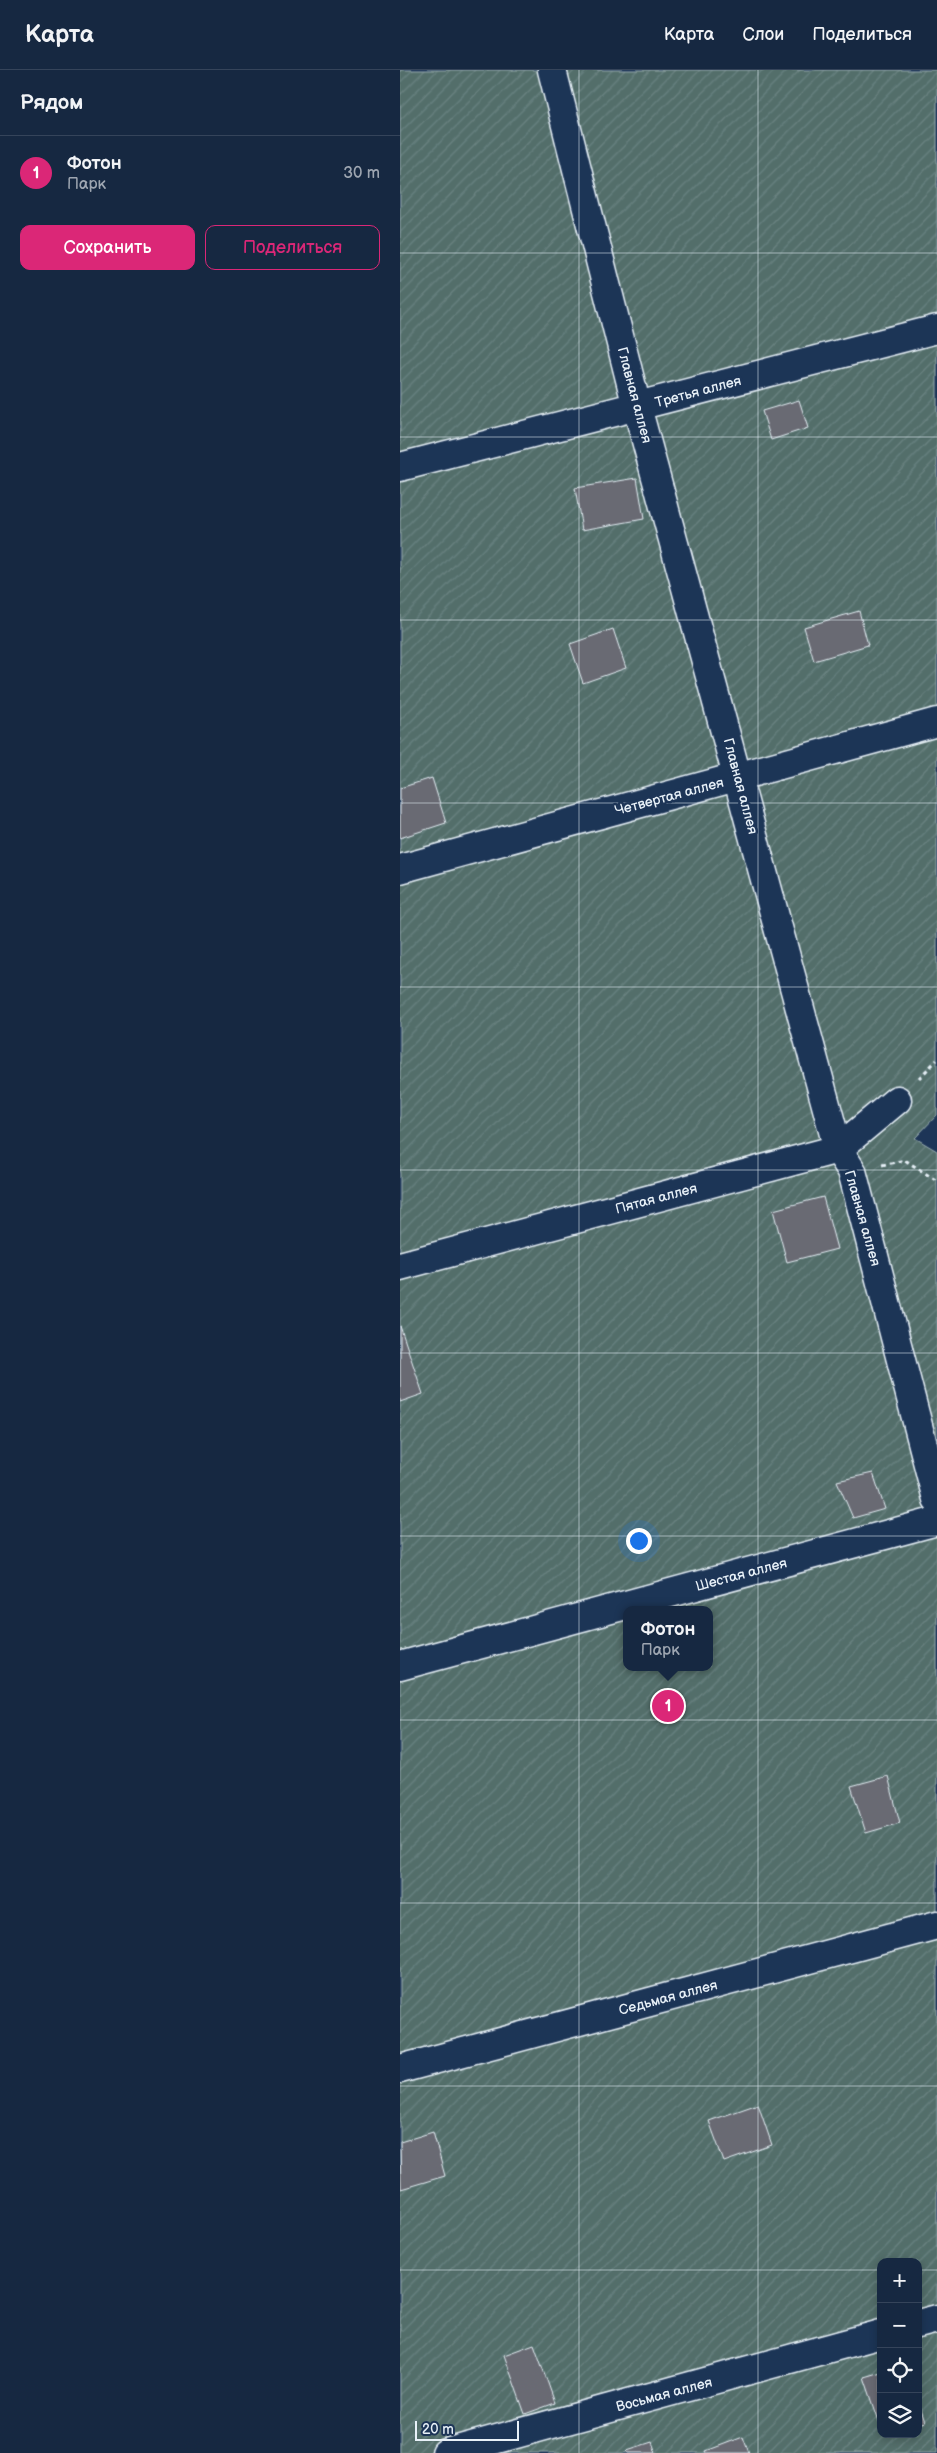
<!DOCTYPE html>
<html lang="ru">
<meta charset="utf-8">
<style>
:root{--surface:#162841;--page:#23344c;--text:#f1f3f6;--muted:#9ea6b1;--line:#35445a;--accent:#db2777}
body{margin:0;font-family:"Balsamiq Sans",sans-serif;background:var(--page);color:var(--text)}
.controls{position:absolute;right:15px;bottom:15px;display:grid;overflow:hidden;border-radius:10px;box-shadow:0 2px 8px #0003}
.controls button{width:45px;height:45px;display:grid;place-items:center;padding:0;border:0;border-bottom:1px solid var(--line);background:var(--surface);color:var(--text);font:25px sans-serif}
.scale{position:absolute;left:15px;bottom:12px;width:104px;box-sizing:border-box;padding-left:5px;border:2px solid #e8f1f8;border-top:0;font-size:14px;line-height:18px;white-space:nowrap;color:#e8f1f8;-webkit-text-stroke:4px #1d3557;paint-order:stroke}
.you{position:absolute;left:238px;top:1470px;width:18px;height:18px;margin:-12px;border:4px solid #fff;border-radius:50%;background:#1a73e8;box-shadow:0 0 0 8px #1a73e833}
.badge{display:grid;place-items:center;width:32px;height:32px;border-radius:50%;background:var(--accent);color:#fff;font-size:16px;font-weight:700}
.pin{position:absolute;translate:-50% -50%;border:2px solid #fff;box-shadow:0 1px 5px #0006}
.popup{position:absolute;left:223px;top:1536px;width:90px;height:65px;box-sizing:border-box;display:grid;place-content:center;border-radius:10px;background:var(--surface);filter:drop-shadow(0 1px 4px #0005);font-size:16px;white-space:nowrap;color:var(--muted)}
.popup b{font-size:19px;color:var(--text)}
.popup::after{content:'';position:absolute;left:50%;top:100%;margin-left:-10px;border:10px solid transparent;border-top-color:var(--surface)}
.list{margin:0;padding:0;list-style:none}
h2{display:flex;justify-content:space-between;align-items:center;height:65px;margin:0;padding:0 20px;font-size:21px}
h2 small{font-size:16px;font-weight:400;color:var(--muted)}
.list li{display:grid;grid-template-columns:32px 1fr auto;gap:15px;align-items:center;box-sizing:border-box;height:75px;padding:0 20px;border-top:1px solid var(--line)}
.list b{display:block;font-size:19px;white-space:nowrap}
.list p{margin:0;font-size:16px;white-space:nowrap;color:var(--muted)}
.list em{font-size:16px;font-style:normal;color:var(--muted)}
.actions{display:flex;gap:10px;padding:15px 20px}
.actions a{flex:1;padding:11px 0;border:1px solid var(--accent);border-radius:10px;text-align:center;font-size:18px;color:var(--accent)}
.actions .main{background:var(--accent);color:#fff}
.icon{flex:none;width:28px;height:28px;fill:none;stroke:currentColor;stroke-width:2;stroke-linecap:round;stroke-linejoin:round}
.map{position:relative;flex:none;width:537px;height:2383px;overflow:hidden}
header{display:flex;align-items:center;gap:30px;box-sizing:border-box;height:70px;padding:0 25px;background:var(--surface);border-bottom:1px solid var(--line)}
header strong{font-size:24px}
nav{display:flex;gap:28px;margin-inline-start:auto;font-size:18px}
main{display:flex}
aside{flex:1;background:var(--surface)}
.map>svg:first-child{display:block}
.garden{fill:url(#garden-furrows);stroke:#9db0b2;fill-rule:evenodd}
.building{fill:#696b73;stroke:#e8f1f8}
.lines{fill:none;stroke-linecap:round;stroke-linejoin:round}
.minor-casing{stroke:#e8f1f8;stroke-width:31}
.path{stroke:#e8f1f8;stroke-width:3;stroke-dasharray:4 4;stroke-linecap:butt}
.minor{stroke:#1d3557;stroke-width:28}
.grid{fill:none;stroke:#e8f1f8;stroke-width:1;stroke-opacity:0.55}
.labels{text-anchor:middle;stroke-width:5;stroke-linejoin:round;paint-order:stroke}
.street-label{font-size:14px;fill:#e8f1f8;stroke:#1d3557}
</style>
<header>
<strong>Карта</strong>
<nav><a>Карта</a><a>Слои</a><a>Поделиться</a></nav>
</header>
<main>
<aside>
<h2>Рядом<small></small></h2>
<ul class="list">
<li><span class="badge">1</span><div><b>Фотон</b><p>Парк</p></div><em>30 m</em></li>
</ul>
<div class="actions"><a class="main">Сохранить</a><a>Поделиться</a></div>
</aside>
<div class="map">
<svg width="537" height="2383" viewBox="0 0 537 2383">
<defs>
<pattern id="garden-furrows" width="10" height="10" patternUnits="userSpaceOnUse" patternTransform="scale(1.25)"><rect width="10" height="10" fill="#526e6b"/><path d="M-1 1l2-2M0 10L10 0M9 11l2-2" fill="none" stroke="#6b8381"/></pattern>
</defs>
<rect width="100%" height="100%" fill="#1d3557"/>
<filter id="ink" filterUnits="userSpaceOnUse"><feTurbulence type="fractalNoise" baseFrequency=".02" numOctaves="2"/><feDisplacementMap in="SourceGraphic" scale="10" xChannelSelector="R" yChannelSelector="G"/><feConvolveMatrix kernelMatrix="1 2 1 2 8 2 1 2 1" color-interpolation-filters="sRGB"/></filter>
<g filter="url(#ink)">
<!-- garden -->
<path class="garden" d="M0,0H537V1045L515,1068L537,1081V2383H0ZM227,1540H309V1597H227ZM481,2192H518V2364H481Z"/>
<!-- building -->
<path class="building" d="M399,330L408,358L371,370L362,341Z
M237,408L244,449L182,460L175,418Z
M459,541L468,575L414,591L404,557Z
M213,559L226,598L183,613L170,574Z
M32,708L46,753L0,768V718Z
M423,1127L437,1179L387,1192L373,1140Z
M0,1256L23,1324L0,1332Z
M473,1403L485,1439L453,1448L437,1411Z
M488,1706L500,1753L466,1763L451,1716Z
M358,2034L372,2075L324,2092L309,2051Z
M33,2062L45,2106L1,2119L0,2072Z
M134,2274L155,2333L125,2344L104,2285Z
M481,2302V2357L464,2307Z
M518,2330L525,2352L518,2354Z
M343,2367L349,2383H307L306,2381Z
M252,2372L256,2383H228L227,2380Z"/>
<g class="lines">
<!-- minor casing -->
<g class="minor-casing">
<path id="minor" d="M152,0L237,337L438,1079L452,1101L537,1429
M0,397L537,259
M0,799L537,652
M0,1196L438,1079L497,1030
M0,1596L537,1451
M0,1999L537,1855
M518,2254L537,2249
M46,2383L481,2264"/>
</g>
<!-- path -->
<path class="path" d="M519,1008L537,990
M482,1095L505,1090L537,1111"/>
<!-- minor -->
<use href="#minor" class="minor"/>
</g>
</g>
<!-- grid -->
<path class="grid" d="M179,0V2383M358,0V2383M0,183H537M0,367H537M0,550H537M0,733H537M0,917H537M0,1100H537M0,1283H537M0,1466H537M0,1650H537M0,1833H537M0,2016H537M0,2200H481M518,2200H537"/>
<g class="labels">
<!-- street labels -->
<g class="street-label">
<text transform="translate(298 321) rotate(-15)" y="5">Третья аллея</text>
<text transform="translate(235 325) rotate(75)" y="5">Главная аллея</text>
<text transform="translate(341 716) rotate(75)" y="5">Главная аллея</text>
<text transform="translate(269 726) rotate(-15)" y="5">Четвертая аллея</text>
<text transform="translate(256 1128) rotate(-15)" y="5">Пятая аллея</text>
<text transform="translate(463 1148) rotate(74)" y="5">Главная аллея</text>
<text transform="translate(341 1504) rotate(-15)" y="5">Шестая аллея</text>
<text transform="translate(268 1927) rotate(-15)" y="5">Седьмая аллея</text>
<text transform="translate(264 2324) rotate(-15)" y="5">Восьмая аллея</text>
</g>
</g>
</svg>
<div class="controls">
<button>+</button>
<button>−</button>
<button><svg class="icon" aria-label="locate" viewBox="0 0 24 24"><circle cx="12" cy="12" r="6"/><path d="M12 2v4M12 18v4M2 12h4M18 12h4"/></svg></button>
<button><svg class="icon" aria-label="layers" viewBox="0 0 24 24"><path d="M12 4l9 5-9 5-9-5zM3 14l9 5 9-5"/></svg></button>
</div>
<div class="scale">20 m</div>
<div class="you"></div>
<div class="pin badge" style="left:268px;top:1636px">1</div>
<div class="popup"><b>Фотон</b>Парк</div>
</div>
</main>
